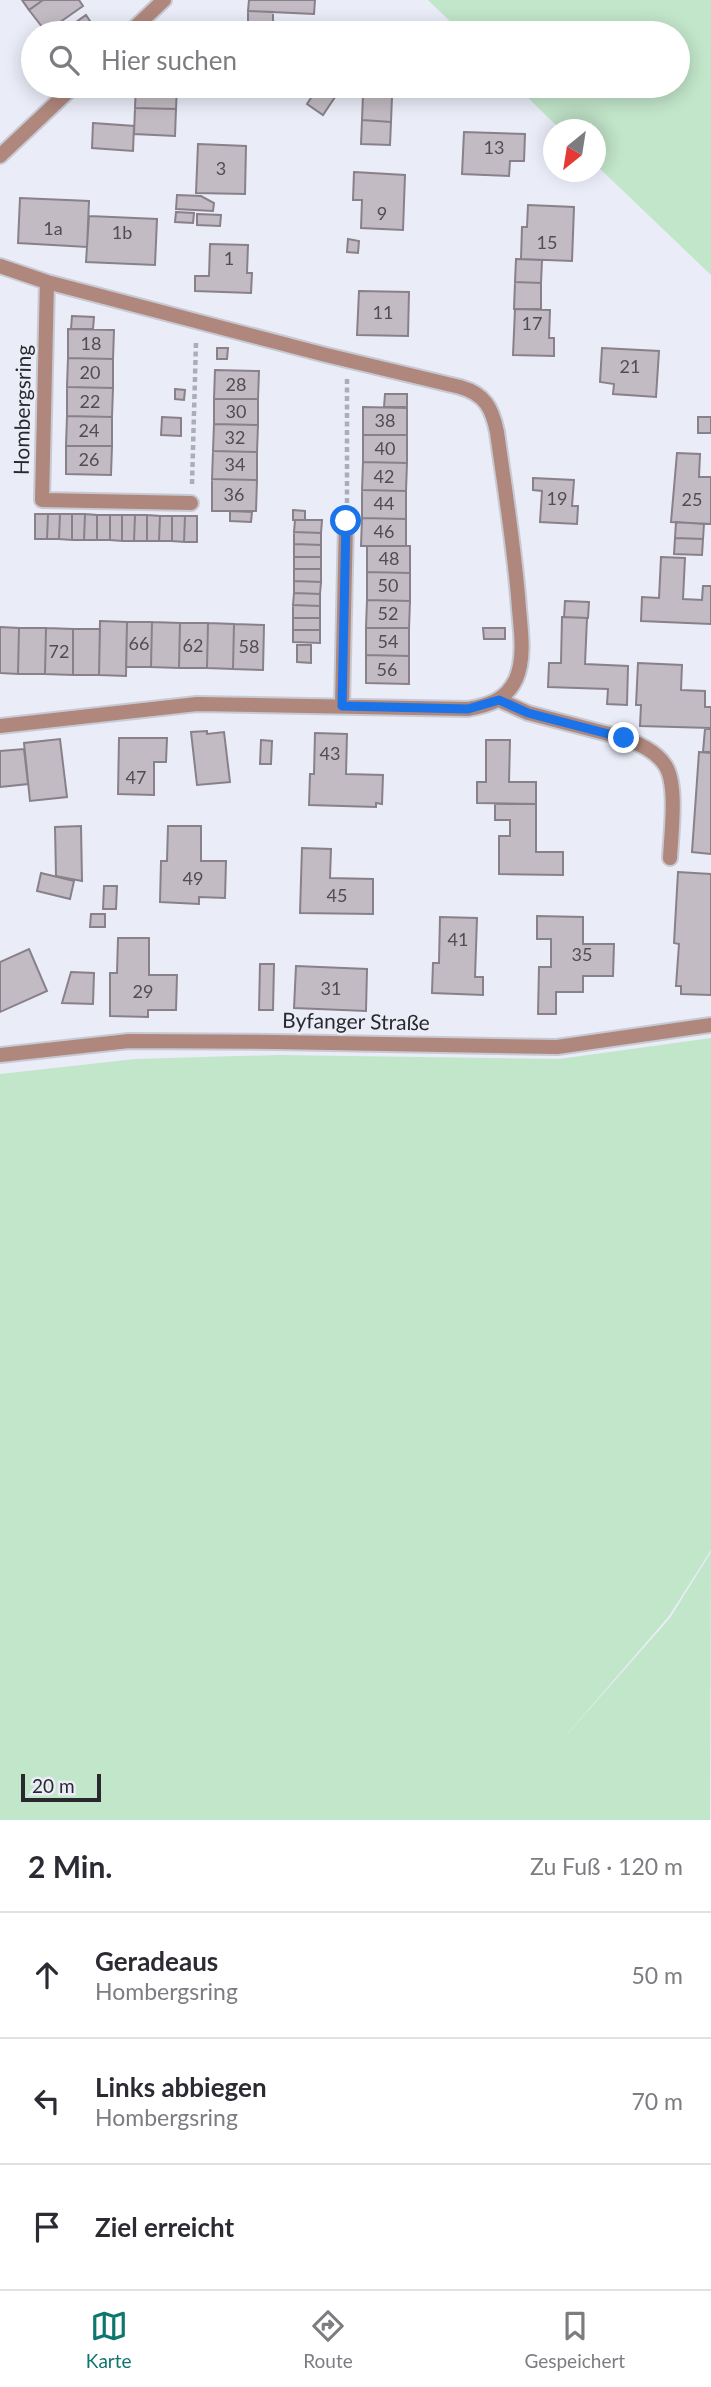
<!DOCTYPE html>
<html lang="de">
<meta charset="utf-8">
<style>
:root{--surface:#fff;--page:#f2f2f3;--text:#2b2b33;--muted:#7c7c81;--line:#e1e1e2;--accent:#0f766e}
body{margin:0;font-family:Lato,sans-serif;background:var(--page);color:var(--text)}
.compass{position:absolute;left:543px;top:119px;width:63px;height:63px;border-radius:50%;background:var(--surface);box-shadow:0 4px 18px #0003;rotate:210deg}
.scale{position:absolute;left:21px;bottom:18px;width:80px;box-sizing:border-box;padding-left:7px;border:4px solid #29292d;border-top:0;font-size:19px;line-height:24px;white-space:nowrap;color:#29292d;-webkit-text-stroke:5px #eaecf8;paint-order:stroke}
.stop{position:absolute;width:21px;height:21px;margin:-16px;border:5px solid #1a73e8;border-radius:50%;background:#fff}
.stop.end{background:#1a73e8;border-color:#fff;box-shadow:0 2px 7px #0008}
.list{margin:0;padding:0;list-style:none}
h2{display:flex;justify-content:space-between;align-items:center;height:91px;margin:0;padding:0 28px;font-size:30px}
h2 small{font-size:23px;font-weight:400;color:var(--muted)}
.list li{display:grid;grid-template-columns:46px 1fr auto;gap:21px;align-items:center;box-sizing:border-box;height:126px;padding:0 28px;border-top:2px solid var(--line)}
.list b{display:block;font-size:26px;white-space:nowrap}
.list p{margin:0;font-size:23px;white-space:nowrap;color:var(--muted)}
.list em{font-size:23px;font-style:normal;color:var(--muted)}
.icon{flex:none;width:38px;height:38px;fill:none;stroke:currentColor;stroke-width:2;stroke-linecap:round;stroke-linejoin:round}
.map{position:relative;flex:none;width:711px;height:1820px;overflow:hidden}
.search{position:absolute;background:var(--surface);box-shadow:0 4px 18px #0003;left:21px;right:21px;top:21px;height:77px;display:flex;align-items:center;gap:18px;box-sizing:border-box;padding:0 24px;border-radius:38px;color:var(--muted);font-size:26px}
.sheet{height:469px;background:var(--surface)}
nav{display:flex;justify-content:space-around;align-items:center;box-sizing:border-box;height:98px;border-top:2px solid var(--line);background:var(--surface);font-size:19px;color:var(--muted)}
nav a{display:grid;justify-items:center;gap:4px}
nav .on{color:var(--accent)}
.map>svg:first-child{display:block}
.green{fill:#c2e6ca}
.building{fill:#c3bbc3;stroke:#898189;stroke-width:2}
.lines{fill:none;stroke-linecap:round;stroke-linejoin:round}
.street-casing{stroke:#c7c9d3;stroke-width:18}
.path{stroke:#acaeb7;stroke-width:4.5;stroke-dasharray:5 3.5;stroke-linecap:butt}
.street{stroke:#af877c;stroke-width:14}
.route{stroke:#1a73e8;stroke-width:9}
.labels{text-anchor:middle;stroke-width:5;stroke-linejoin:round;paint-order:stroke}
.number-label{font-size:18px;fill:#504e52}
.street-label{font-size:21px;fill:#29292d;stroke:#eaecf8}
</style>
<div class="map">
<svg width="711" height="1820" viewBox="0 0 711 1820">
<rect width="100%" height="100%" fill="#eaecf8"/>
<!-- green -->
<path class="green" d="M428,0H711V275L596,165V130L560,129L516,86H678V33H462Z
M711,1038V1550L669,1616L556,1747L670,1618L711,1552L710,1820H0V1074L135,1059L278,1055L559,1059Z"/>
<!-- building -->
<path class="building" d="M22,0H43L29,10Z
M43,0H79L83,6L46,32L29,10Z
M249,0H315L314,14L248,11Z
M248,11L273,12V23L248,22Z
M86,15L96,30L91,33H68L65,30Z
M136,86H177L176,109L135,108Z
M237,86H263L262,93L237,92Z
M351,86H398V93L351,92Z
M318,87L335,97L323,115L307,104Z
M363,95L392,97L391,122L362,120Z
M135,108L176,109L175,136L134,134Z
M362,120L391,122L390,145L361,144Z
M93,123L134,126L133,151L92,148Z
M464,132L525,134L524,161H510L509,176L462,174Z
M198,144L246,146L245,194L196,193Z
M354,172L405,175L403,230L361,228L362,200H353Z
M177,195L201,196L214,203L213,211L176,209Z
M20,198L89,201L87,247L18,243Z
M528,205L574,207L572,261L521,259L522,227H527Z
M176,212L194,213L193,223L175,222Z
M197,214L221,215L220,226L197,225Z
M89,216L157,219L155,265L86,262Z
M348,239L359,241L358,253L347,252Z
M210,244L248,245L247,273H252L251,293L195,291V276H209Z
M516,259L542,260L541,283L515,282Z
M515,282L541,283V309H514Z
M359,291L409,292L408,336L357,335Z
M515,309L550,310L549,338H554V356L513,355Z
M72,316L94,317L93,329H71Z
M68,329L114,330L113,359L68,358Z
M217,348H228L227,359H217Z
M602,348L659,351L656,397L613,394L614,384L600,382Z
M68,358L113,359V388L67,387Z
M215,370L259,371L258,399H214Z
M67,387L113,388L112,417L67,416Z
M175,389L185,390L184,400L175,399Z
M385,394H407V407H384Z
M214,399H258V425L214,424Z
M363,407L407,408V435H363Z
M67,416L112,417V446H66Z
M162,417L181,418V436L161,435Z
M698,417H711V433H698Z
M214,424L258,425L257,452L213,451Z
M363,435H407V463L363,462Z
M66,446H112L111,475L66,474Z
M213,451L257,452V480L212,479Z
M677,453L700,454L699,477H711V524L671,522Z
M363,462L407,463L406,491L362,490Z
M533,478L574,480L572,506H578L577,524L540,522L542,491L533,490Z
M212,479L257,480L256,511H212Z
M362,490L406,491V519L362,518Z
M293,510L305,511V520H293Z
M230,511L252,512L251,522L230,521Z
M35,514H48L47,539H35Z
M48,514H60L59,539H47Z
M60,514H72V540L59,539Z
M72,514H85L84,540H72Z
M85,514L97,515V540H84Z
M97,515H110V540H97Z
M110,515H122V541L110,540Z
M122,515H135L134,541H122Z
M135,515H147V541H134Z
M147,515L160,516L159,541H147Z
M160,516H172V541H159Z
M172,516H185L184,542L172,541Z
M185,516H197V542H184Z
M362,518L406,519V546H361Z
M295,520H322L321,533L294,532Z
M676,522L704,524L703,539L675,538Z
M294,532L321,533V545L294,544Z
M675,538L703,539L702,555L674,554Z
M294,544L321,545V557H294Z
M367,546H410V573L367,572Z
M294,557H321V569H294Z
M661,557L685,558L683,599L702,600L703,586H711V624L641,621L642,597L659,598Z
M294,569H321V582L294,581Z
M367,572L410,573V601L367,600Z
M294,581L321,582L320,594L294,593Z
M294,593L320,594V606L293,605Z
M367,600L410,601L409,628H366Z
M565,601L589,602L588,618L564,617Z
M293,605L320,606V618H293Z
M562,617L587,618L585,664L628,666L627,705L607,704L608,689L548,687L549,663H561Z
M293,618H320V630H293Z
M100,621L127,622L126,676L99,675Z
M127,622H152L151,667H126Z
M152,622L180,623L179,668L151,667Z
M180,623H208L207,668H179Z
M208,623L234,624L233,669L207,668Z
M234,624L264,625L263,670L233,669Z
M0,627L19,628L18,674L0,673Z
M19,628H46L45,674H18Z
M46,628L73,629V675L45,674Z
M366,628H409V656L366,655Z
M483,628H505V639H484Z
M73,629H100L99,675H73Z
M293,630H320V643L293,642Z
M297,645H311V663L297,662Z
M366,655L409,656V684L366,683Z
M638,663L682,665L681,690L705,691V707H711V728L640,726L641,705H636Z
M705,729H711V752H703Z
M207,731V734L224,732L230,782L197,785L191,732Z
M315,733L347,734L346,774L383,775L382,804L376,803V807L309,805L310,774H314Z
M119,738H167L166,762H154V795L118,794Z
M60,739L67,797L30,801L24,743Z
M261,740L272,741L271,764H260Z
M486,740H510L509,782H536V804L477,803V782H486Z
M24,749L28,784L0,787V751Z
M699,752L711,753V854L692,852Z
M495,804H536V852H563V875L499,874V836H510V820H495Z
M81,826L82,881L56,876L55,827Z
M168,826H201V861H226L225,898L199,897V904L160,902L161,861H167Z
M302,848L331,849L330,878L373,879V914L300,913Z
M678,872L711,874V995L681,994V986H676L679,944L674,943Z
M41,873L74,881L70,899L37,891Z
M104,886H117L116,909H103Z
M91,914H105V927H90Z
M537,916L583,917V944H614L613,976H583V992H556V1014H538L539,967H551V939H537Z
M440,917L477,918L475,977H483V995L432,993L433,963H439Z
M118,938H149V975H177L176,1010H148V1017L110,1016V973H117Z
M29,949L47,991L0,1012V962Z
M260,964H274L273,1010H259Z
M296,966L367,969L366,1011L294,1008Z
M71,972L94,973L93,1004L62,1003Z"/>
<g class="lines">
<!-- street casing -->
<g class="street-casing">
<path id="street" d="M129,33L164,0
M0,156L74,86
M0,266L47,282L326,355L460,387C485,394 492,408 497,432C505,491 515,550 519,609C521,631 525,658 516,679C506,700 490,705 468,709L197,704L0,726
M47,282L42,500L191,503
M499,700L528,713L624,738C639,744 656,751 665,765C678,784 671,834 670,858
M342,706L346,521
M0,1055L129,1041L275,1042L557,1047L711,1025"/>
</g>
<!-- path -->
<path class="path" d="M192,484L196,342
M347,503V378"/>
<!-- street -->
<use href="#street" class="street"/>
</g>
<g class="lines">
<!-- route -->
<path class="route" d="M346,521L342,706L468,709L499,700L528,713L624,738"/>
</g>
<g class="labels">
<!-- number labels -->
<g class="number-label">
<text x="494" y="154">13</text>
<text x="221" y="175">3</text>
<text x="382" y="220">9</text>
<text x="53" y="235">1a</text>
<text x="122" y="239">1b</text>
<text x="547" y="249">15</text>
<text x="229" y="265">1</text>
<text x="383" y="319">11</text>
<text x="532" y="330">17</text>
<text x="91" y="350">18</text>
<text x="630" y="373">21</text>
<text x="90" y="379">20</text>
<text x="236" y="391">28</text>
<text x="90" y="408">22</text>
<text x="236" y="418">30</text>
<text x="385" y="427">38</text>
<text x="89" y="437">24</text>
<text x="235" y="444">32</text>
<text x="385" y="455">40</text>
<text x="89" y="466">26</text>
<text x="235" y="471">34</text>
<text x="384" y="483">42</text>
<text x="234" y="501">36</text>
<text x="557" y="505">19</text>
<text x="692" y="506">25</text>
<text x="384" y="510">44</text>
<text x="384" y="538">46</text>
<text x="389" y="565">48</text>
<text x="388" y="592">50</text>
<text x="388" y="620">52</text>
<text x="388" y="648">54</text>
<text x="139" y="650">66</text>
<text x="193" y="652">62</text>
<text x="249" y="653">58</text>
<text x="59" y="658">72</text>
<text x="387" y="676">56</text>
<text x="330" y="760">43</text>
<text x="136" y="784">47</text>
<text x="193" y="885">49</text>
<text x="337" y="902">45</text>
<text x="458" y="946">41</text>
<text x="582" y="961">35</text>
<text x="331" y="995">31</text>
<text x="143" y="998">29</text>
</g>
<!-- street labels -->
<g class="street-label">
<text transform="translate(23 410) rotate(-89)" y="7">Hombergsring</text>
<text transform="translate(356 1022) rotate(1)" y="7">Byfanger Straße</text>
</g>
</g>
</svg>
<svg class="compass" viewBox="-18 -18 36 36"><path d="M0-13l5 13h-10z" fill="#e53935"/><path d="M0 13l5-13h-10z" fill="#7c7c81"/></svg>
<div class="scale">20 m</div>
<div class="stop" style="left:346px;top:521px"></div>
<div class="stop end" style="left:624px;top:738px"></div>
<div class="search"><svg class="icon" aria-label="search" viewBox="0 0 24 24"><circle cx="10" cy="10" r="6"/><path d="M15 15l6 6"/></svg>Hier suchen</div>
</div>
<section class="sheet">
<h2>2 Min.<small>Zu Fuß · 120 m</small></h2>
<ul class="list">
<li><svg class="icon" aria-label="ahead" viewBox="0 0 24 24"><path d="M12 20V5M6 11l6-6 6 6"/></svg><div><b>Geradeaus</b><p>Hombergsring</p></div><em>50 m</em></li>
<li><svg class="icon" aria-label="left" viewBox="0 0 24 24"><path d="M17 20v-9H6M10 6l-5 5 5 5"/></svg><div><b>Links abbiegen</b><p>Hombergsring</p></div><em>70 m</em></li>
<li><svg class="icon" aria-label="arrive" viewBox="0 0 24 24"><path d="M6 21V4h12l-3 4 3 4H6"/></svg><div><b>Ziel erreicht</b></div></li>
</ul>
</section>
<nav>
<a class="on"><svg class="icon" aria-label="map" viewBox="0 0 24 24"><path d="M3 6l6-2 6 2 6-2v14l-6 2-6-2-6 2zM9 4v14M15 6v14"/></svg>Karte</a>
<a><svg class="icon" aria-label="directions" viewBox="0 0 24 24"><path d="M12 3l9 9-9 9-9-9zM9 14v-3h6M13 9l2 2-2 2"/></svg>Route</a>
<a><svg class="icon" aria-label="saved" viewBox="0 0 24 24"><path d="M7 4h10v16l-5-4-5 4z"/></svg>Gespeichert</a>
</nav>
